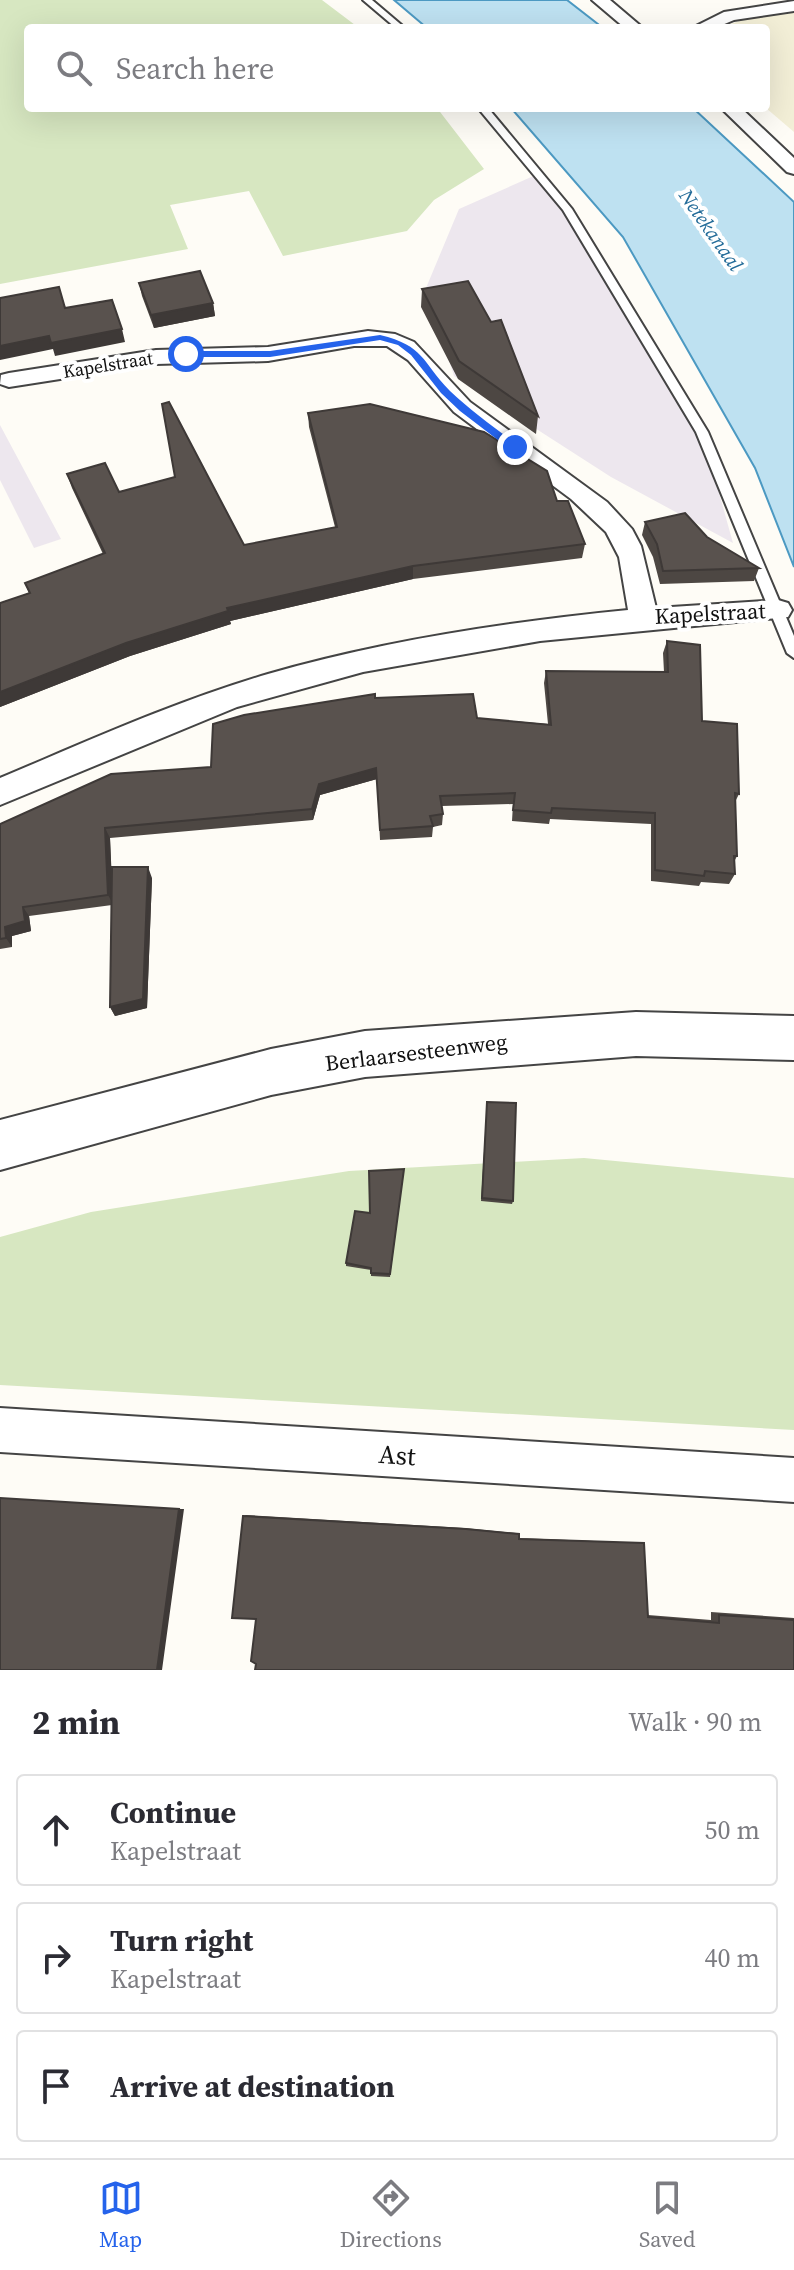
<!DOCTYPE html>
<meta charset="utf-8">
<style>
:root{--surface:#fff;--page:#f2f2f3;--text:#2b2b33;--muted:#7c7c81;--line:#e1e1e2;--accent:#2563eb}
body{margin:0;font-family:"Source Serif 4",serif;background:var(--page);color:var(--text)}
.stop{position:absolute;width:24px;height:24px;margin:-18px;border:6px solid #2563eb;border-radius:50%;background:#fff}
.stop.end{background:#2563eb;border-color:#fff;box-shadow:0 2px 8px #0008}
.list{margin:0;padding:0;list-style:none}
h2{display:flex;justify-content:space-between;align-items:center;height:104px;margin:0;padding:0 32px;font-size:34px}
h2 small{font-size:26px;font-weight:400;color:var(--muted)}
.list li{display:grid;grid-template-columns:52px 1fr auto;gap:24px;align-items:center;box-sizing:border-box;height:112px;margin:0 16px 16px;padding:0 16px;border:2px solid var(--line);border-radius:8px}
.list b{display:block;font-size:30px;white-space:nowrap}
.list p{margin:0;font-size:26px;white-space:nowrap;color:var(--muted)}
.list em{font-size:26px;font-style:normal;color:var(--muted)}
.icon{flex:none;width:44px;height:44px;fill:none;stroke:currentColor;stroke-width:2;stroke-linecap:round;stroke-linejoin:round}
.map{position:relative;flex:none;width:794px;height:1670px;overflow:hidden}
.search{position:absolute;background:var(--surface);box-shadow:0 8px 32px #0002;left:24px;right:24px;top:24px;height:88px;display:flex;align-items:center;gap:20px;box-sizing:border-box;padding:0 28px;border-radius:8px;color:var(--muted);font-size:30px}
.sheet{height:488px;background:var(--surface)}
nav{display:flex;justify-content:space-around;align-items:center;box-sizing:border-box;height:112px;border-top:2px solid var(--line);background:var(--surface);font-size:22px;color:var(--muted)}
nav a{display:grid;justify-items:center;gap:4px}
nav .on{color:var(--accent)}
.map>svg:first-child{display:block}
.industrial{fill:#ede7ee}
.farmland{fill:#f3efd7}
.green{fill:#d7e7c1}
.water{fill:#bee1f1;stroke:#4c99c2;stroke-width:2}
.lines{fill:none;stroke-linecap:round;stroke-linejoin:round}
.service-casing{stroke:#444;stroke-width:4}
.minor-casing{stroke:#444;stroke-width:4}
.tertiary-casing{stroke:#444;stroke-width:4}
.service{fill:#fff;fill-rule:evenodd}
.minor{fill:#fff;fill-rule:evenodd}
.tertiary{fill:#fff;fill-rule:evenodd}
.wall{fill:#4d4743}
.shaded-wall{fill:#3e3937}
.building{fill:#59524e;stroke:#3e3937;stroke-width:2}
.route{fill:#2563eb}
.labels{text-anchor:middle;stroke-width:8;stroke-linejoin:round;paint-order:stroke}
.far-street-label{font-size:18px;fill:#111;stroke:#fff}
.far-water-label{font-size:20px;font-style:italic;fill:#246c99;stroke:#fff}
.street-label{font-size:22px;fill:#111;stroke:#fff}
.near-street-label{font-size:26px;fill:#111;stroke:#fff}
</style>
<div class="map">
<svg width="794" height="1670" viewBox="0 0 794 1670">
<rect width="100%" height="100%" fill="#fefcf6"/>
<!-- industrial -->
<path class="industrial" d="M538,174L567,209L702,432L733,543L611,477L454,376L426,288L459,209Z
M0,425L61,539L34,548L0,480Z"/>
<!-- farmland -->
<path class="farmland" d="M794,10V132L766,108V28H719L742,20Z"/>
<!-- green -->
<path class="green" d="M0,0H322L359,28H28V108H437L484,169L434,200L407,231L283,256L249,191L170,205L188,249L0,284Z
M584,1158L794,1178V1430L0,1385V1237L91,1212L349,1171Z"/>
<!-- water -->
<path class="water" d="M394,0H567L603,28H427Z
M511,108H693L794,202V567L755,468L623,237Z"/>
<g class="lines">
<!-- service casing -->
<g class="service-casing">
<path id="service" d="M363,0H372L405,28H396Z
M478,108H488L572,209L708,432L794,636V658L787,653L696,432L563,210Z"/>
</g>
<!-- minor casing -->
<g class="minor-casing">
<path id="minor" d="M592,0H610L643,28H625Z
M794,1V11L734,20L715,28H692L724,12Z
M721,108H741L794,158V174L787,172Z
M368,331L395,334L414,342L470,402L607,502L632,529L641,546L656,608L778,600L788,603L792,610L788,617L540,641L363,672L237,707L0,805V778C88,741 176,701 268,674C385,640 507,622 628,610L619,557L606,532L571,499L454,412L408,360L387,346H354L268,361L156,364L9,387L0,384L1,375L9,373L156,350L268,347Z
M0,1408L794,1458V1502L0,1452Z"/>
</g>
<!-- tertiary casing -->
<g class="tertiary-casing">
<path id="tertiary" d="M636,1012L794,1016V1060L636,1056L365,1077L271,1095L0,1170V1120L271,1049L365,1031Z"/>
</g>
<!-- service -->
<use href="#service" class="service"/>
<!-- minor -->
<use href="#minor" class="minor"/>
<!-- tertiary -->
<use href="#tertiary" class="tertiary"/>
</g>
<!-- wall -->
<path class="wall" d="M139,283L213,303L215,316L154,328L142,296Z
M422,289L538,416L536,434L458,379L421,307Z
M308,413L557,501L585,544L582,558L413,579L230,621L231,624L130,656L0,707V603L29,593L25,583L103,554L72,488L67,474L119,492L244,545L335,527L309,427Z
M645,522L707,537L759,568L754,581L660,584L653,557L642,535Z
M667,641L702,721L739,794L735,802L737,856L734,862L735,874L729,884L701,882L699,886L651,881V824L550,819L549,824L512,821L513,804L442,806L443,814L442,825L433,827L432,837L380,840L377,779L320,795L313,820L110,838L112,890L152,878L147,1008L115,1016L110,1007L112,905L29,916L31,931L12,936V947L0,949V824L211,767L375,698L477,718L548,724L544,683L546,671L664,672L663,653Z
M487,1102L513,1201L512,1204L481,1201Z
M404,1169L390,1277L371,1276V1270L346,1266V1263L370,1213Z
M246,1515L464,1528L516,1533L519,1534V1538L644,1543L648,1615L711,1620V1612L794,1618V1670L256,1664V1619L243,1516Z"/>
<!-- shaded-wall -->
<path class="shaded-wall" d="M213,303L215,316L154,328L151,315Z
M122,329L125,342L55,356L53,349L0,360V346L49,336Z
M413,566V579L230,621L231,624L130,656L0,707V692L126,643L227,608Z
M376,768L377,779L320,795L313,820L312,809L319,784Z
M105,828L110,838L113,904L108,895Z
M148,867L152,878L147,1008L115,1016L110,1007Z
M23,907L29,916L31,931L12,936V947L6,938L5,927Z
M179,1509H184L162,1670H157Z"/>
<!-- building -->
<path class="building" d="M200,271L213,303L151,315L139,283Z
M468,281L491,322L501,320L538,416L459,361L422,289Z
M59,287L65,308L112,300L122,329L51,343L49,336L0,346V298Z
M169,402L244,545L337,527L308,413L370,404L484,432L547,471L557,501H568L585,544L413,566L227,608L228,611L126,643L0,692V603L30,593L25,583L105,553L67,474L105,463L119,492L175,477L162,404Z
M685,513L707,537L759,568L663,571L657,544L645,522Z
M667,641L700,645L702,721L737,724L739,794L735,793L737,856H734L735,874L705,871L704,876L655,870V813L552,808L551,813L513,810L515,793L440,796L443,814L430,816L433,826L380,830L376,768L319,784L312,809L105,828L108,895L23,907L25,921L5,927L6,938L0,939V824L111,774L211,767L213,724L244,715L375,694V698L473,694L477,718L551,725L546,671L668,672Z
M112,867H148L143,999L110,1007Z
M487,1102L516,1103L513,1201L482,1198Z
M404,1169L390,1274L371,1273V1268L346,1263L355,1211L370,1213L369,1171Z
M0,1498L179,1509L157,1670H0Z
M243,1516L466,1529L519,1534V1539L644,1543L648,1617L719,1623V1615L794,1620V1670H255L256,1664L251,1661L256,1619L232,1618Z"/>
<!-- route -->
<path class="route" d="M380,335C425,346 421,361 450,391C471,411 495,428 518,445V450H511L460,411L441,393L411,355L398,345L380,340L270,357H186L182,354L186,351H270Z"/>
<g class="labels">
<!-- far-street labels -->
<g class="far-street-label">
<text transform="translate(108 365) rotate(-9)" y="6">Kapelstraat</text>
</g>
<!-- far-water labels -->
<g class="far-water-label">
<text transform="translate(711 230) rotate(55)" y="7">Netekanaal</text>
</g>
<!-- street labels -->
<g class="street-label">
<text transform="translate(710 613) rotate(-3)" y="8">Kapelstraat</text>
<text transform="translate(416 1052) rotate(-7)" y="8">Berlaarsesteenweg</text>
</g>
<!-- near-street labels -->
<g class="near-street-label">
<text transform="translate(397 1455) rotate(4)" y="9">Ast</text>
</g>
</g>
</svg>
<div class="stop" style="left:186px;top:354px"></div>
<div class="stop end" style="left:515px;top:447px"></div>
<div class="search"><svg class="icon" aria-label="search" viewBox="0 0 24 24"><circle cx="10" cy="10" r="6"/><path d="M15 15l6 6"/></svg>Search here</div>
</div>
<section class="sheet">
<h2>2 min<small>Walk · 90 m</small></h2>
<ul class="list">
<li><svg class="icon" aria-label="ahead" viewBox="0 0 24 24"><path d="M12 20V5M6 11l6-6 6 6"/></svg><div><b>Continue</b><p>Kapelstraat</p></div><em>50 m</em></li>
<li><svg class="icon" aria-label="right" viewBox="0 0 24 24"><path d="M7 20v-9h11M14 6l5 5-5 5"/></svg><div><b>Turn right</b><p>Kapelstraat</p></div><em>40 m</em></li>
<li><svg class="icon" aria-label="arrive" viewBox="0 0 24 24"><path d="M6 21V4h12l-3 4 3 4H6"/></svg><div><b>Arrive at destination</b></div></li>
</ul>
</section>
<nav>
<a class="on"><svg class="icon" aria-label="map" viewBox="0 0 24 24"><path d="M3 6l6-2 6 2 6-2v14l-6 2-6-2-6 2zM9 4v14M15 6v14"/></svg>Map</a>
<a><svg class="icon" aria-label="directions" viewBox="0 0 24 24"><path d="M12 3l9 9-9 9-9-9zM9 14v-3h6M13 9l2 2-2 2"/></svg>Directions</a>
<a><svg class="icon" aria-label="saved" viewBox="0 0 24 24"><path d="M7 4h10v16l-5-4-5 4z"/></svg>Saved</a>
</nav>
